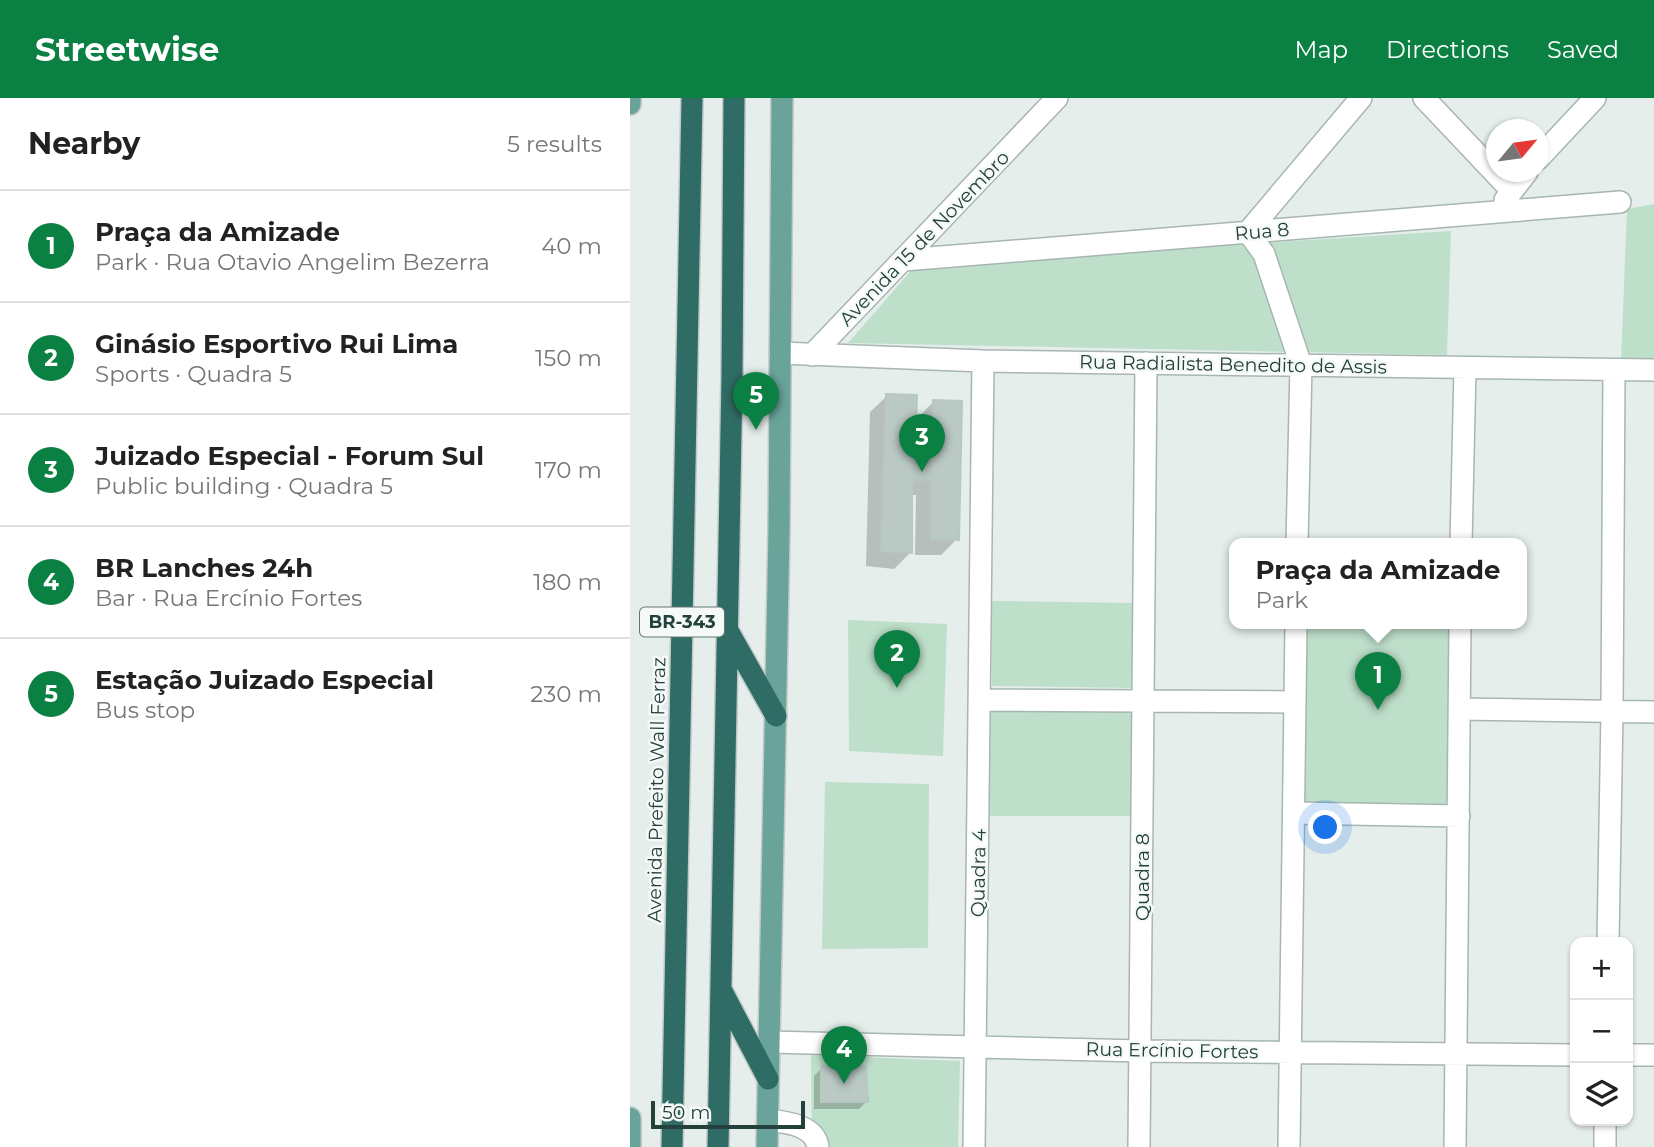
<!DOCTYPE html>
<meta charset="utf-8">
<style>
:root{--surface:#fff;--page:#f2f2f2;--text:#222;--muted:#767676;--line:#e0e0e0;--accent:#0b8043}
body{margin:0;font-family:Montserrat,sans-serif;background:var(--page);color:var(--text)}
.controls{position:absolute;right:21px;bottom:21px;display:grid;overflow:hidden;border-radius:14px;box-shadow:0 2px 5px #0004}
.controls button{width:63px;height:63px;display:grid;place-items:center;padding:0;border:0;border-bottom:2px solid var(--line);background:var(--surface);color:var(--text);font:35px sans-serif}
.compass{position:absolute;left:856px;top:21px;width:63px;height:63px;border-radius:50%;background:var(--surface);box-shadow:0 2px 5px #0004;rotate:61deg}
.scale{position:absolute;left:21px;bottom:18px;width:154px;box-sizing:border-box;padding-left:7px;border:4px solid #23403b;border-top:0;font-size:19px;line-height:24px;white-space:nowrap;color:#23403b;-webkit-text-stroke:5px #f5faf8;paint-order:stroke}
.you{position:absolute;left:696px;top:730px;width:24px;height:24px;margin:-18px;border:5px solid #fff;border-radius:50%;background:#1a73e8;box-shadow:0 0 0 10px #1a73e833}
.badge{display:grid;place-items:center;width:46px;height:46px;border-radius:50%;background:var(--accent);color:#fff;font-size:23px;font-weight:700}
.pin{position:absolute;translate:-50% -58px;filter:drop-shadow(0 2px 4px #0008)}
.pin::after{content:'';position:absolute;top:37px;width:24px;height:21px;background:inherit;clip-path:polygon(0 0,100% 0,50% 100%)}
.popup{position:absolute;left:599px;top:440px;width:298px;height:91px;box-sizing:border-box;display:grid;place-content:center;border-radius:14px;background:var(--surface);filter:drop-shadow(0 2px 5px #0005);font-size:23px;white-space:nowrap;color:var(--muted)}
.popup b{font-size:26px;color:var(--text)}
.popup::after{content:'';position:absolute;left:50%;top:100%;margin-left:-14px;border:14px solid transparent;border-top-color:var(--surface)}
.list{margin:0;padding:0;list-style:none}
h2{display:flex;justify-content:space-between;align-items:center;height:91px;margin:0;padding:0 28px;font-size:30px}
h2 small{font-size:23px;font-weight:400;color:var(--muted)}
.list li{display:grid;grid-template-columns:46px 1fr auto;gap:21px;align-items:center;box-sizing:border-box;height:112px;padding:0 28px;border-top:2px solid var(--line)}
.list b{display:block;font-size:26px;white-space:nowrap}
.list p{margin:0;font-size:23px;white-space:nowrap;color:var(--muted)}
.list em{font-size:23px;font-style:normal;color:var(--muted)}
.icon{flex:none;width:38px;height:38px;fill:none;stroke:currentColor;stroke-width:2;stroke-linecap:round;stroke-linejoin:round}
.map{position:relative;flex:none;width:1024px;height:1049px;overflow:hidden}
header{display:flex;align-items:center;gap:42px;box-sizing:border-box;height:98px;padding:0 35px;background:var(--accent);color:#fff}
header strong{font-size:33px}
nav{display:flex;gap:38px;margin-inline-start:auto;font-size:24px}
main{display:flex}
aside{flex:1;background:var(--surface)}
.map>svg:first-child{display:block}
.green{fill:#bedfca}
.shadow{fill:#0003}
.building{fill:#bac9c4;stroke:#b7c8c2;stroke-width:2}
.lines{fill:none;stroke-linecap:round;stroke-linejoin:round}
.minor-casing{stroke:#a7b6b3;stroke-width:24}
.major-casing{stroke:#c1cac8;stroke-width:24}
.highway-casing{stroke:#c1cac8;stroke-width:24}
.minor{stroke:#fff;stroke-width:21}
.major{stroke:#69a39a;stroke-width:21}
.highway{stroke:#2f6c65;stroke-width:21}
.labels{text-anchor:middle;stroke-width:5;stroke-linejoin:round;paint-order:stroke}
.shield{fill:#f5faf8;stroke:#627874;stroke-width:2}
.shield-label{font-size:18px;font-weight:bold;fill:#23403b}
.street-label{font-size:19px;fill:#23403b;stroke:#f5faf8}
</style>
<header>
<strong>Streetwise</strong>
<nav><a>Map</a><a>Directions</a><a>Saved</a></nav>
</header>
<main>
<aside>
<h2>Nearby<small>5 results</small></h2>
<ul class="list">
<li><span class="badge">1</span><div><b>Praça da Amizade</b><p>Park · Rua Otavio Angelim Bezerra</p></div><em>40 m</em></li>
<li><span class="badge">2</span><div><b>Ginásio Esportivo Rui Lima</b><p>Sports · Quadra 5</p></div><em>150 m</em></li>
<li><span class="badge">3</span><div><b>Juizado Especial - Forum Sul</b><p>Public building · Quadra 5</p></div><em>170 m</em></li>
<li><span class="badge">4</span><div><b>BR Lanches 24h</b><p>Bar · Rua Ercínio Fortes</p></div><em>180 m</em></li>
<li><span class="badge">5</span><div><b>Estação Juizado Especial</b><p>Bus stop</p></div><em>230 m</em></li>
</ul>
</aside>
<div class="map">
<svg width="1024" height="1049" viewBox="0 0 1024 1049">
<rect width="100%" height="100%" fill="#e5eeeb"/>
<!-- green -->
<path class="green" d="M1024,106V263L991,264L997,111Z
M821,133L817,257L218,245L286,167Z
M362,503L502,505L503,590L362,588Z
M218,522L317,526L313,658L219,653Z
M672,526H825L822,711L673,708Z
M359,609L504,615L503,718H358Z
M195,684L299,686L298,850L192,851Z
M181,957L330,963L328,1049H182Z"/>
<!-- shadow -->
<path class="shadow" d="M257,298L285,323L304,303L327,441L311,457H285L286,397H280V455L264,471L236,468L240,314Z
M192,970L237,1003L229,1011H184V978Z"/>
<!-- building -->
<path class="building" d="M256,296L287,297L285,367L300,366L303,302L332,303L329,442L301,441V382H282V455L251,453Z
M191,968H236L238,1004H191Z"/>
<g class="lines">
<!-- minor casing -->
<g class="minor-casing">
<path id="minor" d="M794,0L881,92
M908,61L965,0
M875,102L897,74
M274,162L990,104
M150,255L353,263L1024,272
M182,257L427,0
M667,446L671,267L634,156L618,134L731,0
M831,446L835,270
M350,602L665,604
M830,611L1024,614
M664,715L829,718
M978,844L982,614L984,272
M139,944L511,953L945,957
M998,957H1024
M138,1022C156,1024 185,1027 188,1049
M344,1049L353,263
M509,1049L516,265
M659,1049L666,526
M825,1049L830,526
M975,1049V1023"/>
</g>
<!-- major casing -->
<g class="major-casing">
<path id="major" d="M0,6V0
M0,1020V1049
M137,1049L149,432L152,0"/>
</g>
<!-- highway casing -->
<g class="highway-casing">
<path id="highway" d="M97,531L146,618
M92,893L138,981
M42,1049L62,0
M88,1049L102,278L104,0"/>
</g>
<!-- minor -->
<use href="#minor" class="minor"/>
<!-- major -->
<use href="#major" class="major"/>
<!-- highway -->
<use href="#highway" class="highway"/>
</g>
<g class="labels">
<!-- shield labels -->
<rect class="shield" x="10" y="509.5" width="84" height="29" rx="5"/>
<g class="shield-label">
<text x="52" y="530">BR-343</text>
</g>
<!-- street labels -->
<g class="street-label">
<text transform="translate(632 133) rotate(-5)" y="7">Rua 8</text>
<text transform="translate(294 140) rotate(-46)" y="7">Avenida 15 de Novembro</text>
<text transform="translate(603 266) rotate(1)" y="7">Rua Radialista Benedito de Assis</text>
<text transform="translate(26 692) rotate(-89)" y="7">Avenida Prefeito Wall Ferraz</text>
<text transform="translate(348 775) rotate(-89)" y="7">Quadra 4</text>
<text transform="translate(512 779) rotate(-90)" y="7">Quadra 8</text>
<text transform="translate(542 952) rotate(1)" y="7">Rua Ercínio Fortes</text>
</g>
</g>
</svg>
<div class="controls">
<button>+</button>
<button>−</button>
<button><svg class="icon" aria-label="layers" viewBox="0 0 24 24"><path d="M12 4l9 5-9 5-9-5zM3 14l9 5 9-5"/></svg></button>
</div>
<svg class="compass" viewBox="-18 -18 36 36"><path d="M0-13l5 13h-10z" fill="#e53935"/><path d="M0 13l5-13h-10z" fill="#767676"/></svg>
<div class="scale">50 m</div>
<div class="you"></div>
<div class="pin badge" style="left:748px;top:612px">1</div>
<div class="popup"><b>Praça da Amizade</b>Park</div>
<div class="pin badge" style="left:267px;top:590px">2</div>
<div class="pin badge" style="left:292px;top:374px">3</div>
<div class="pin badge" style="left:214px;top:986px">4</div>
<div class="pin badge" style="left:126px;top:332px">5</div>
</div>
</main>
